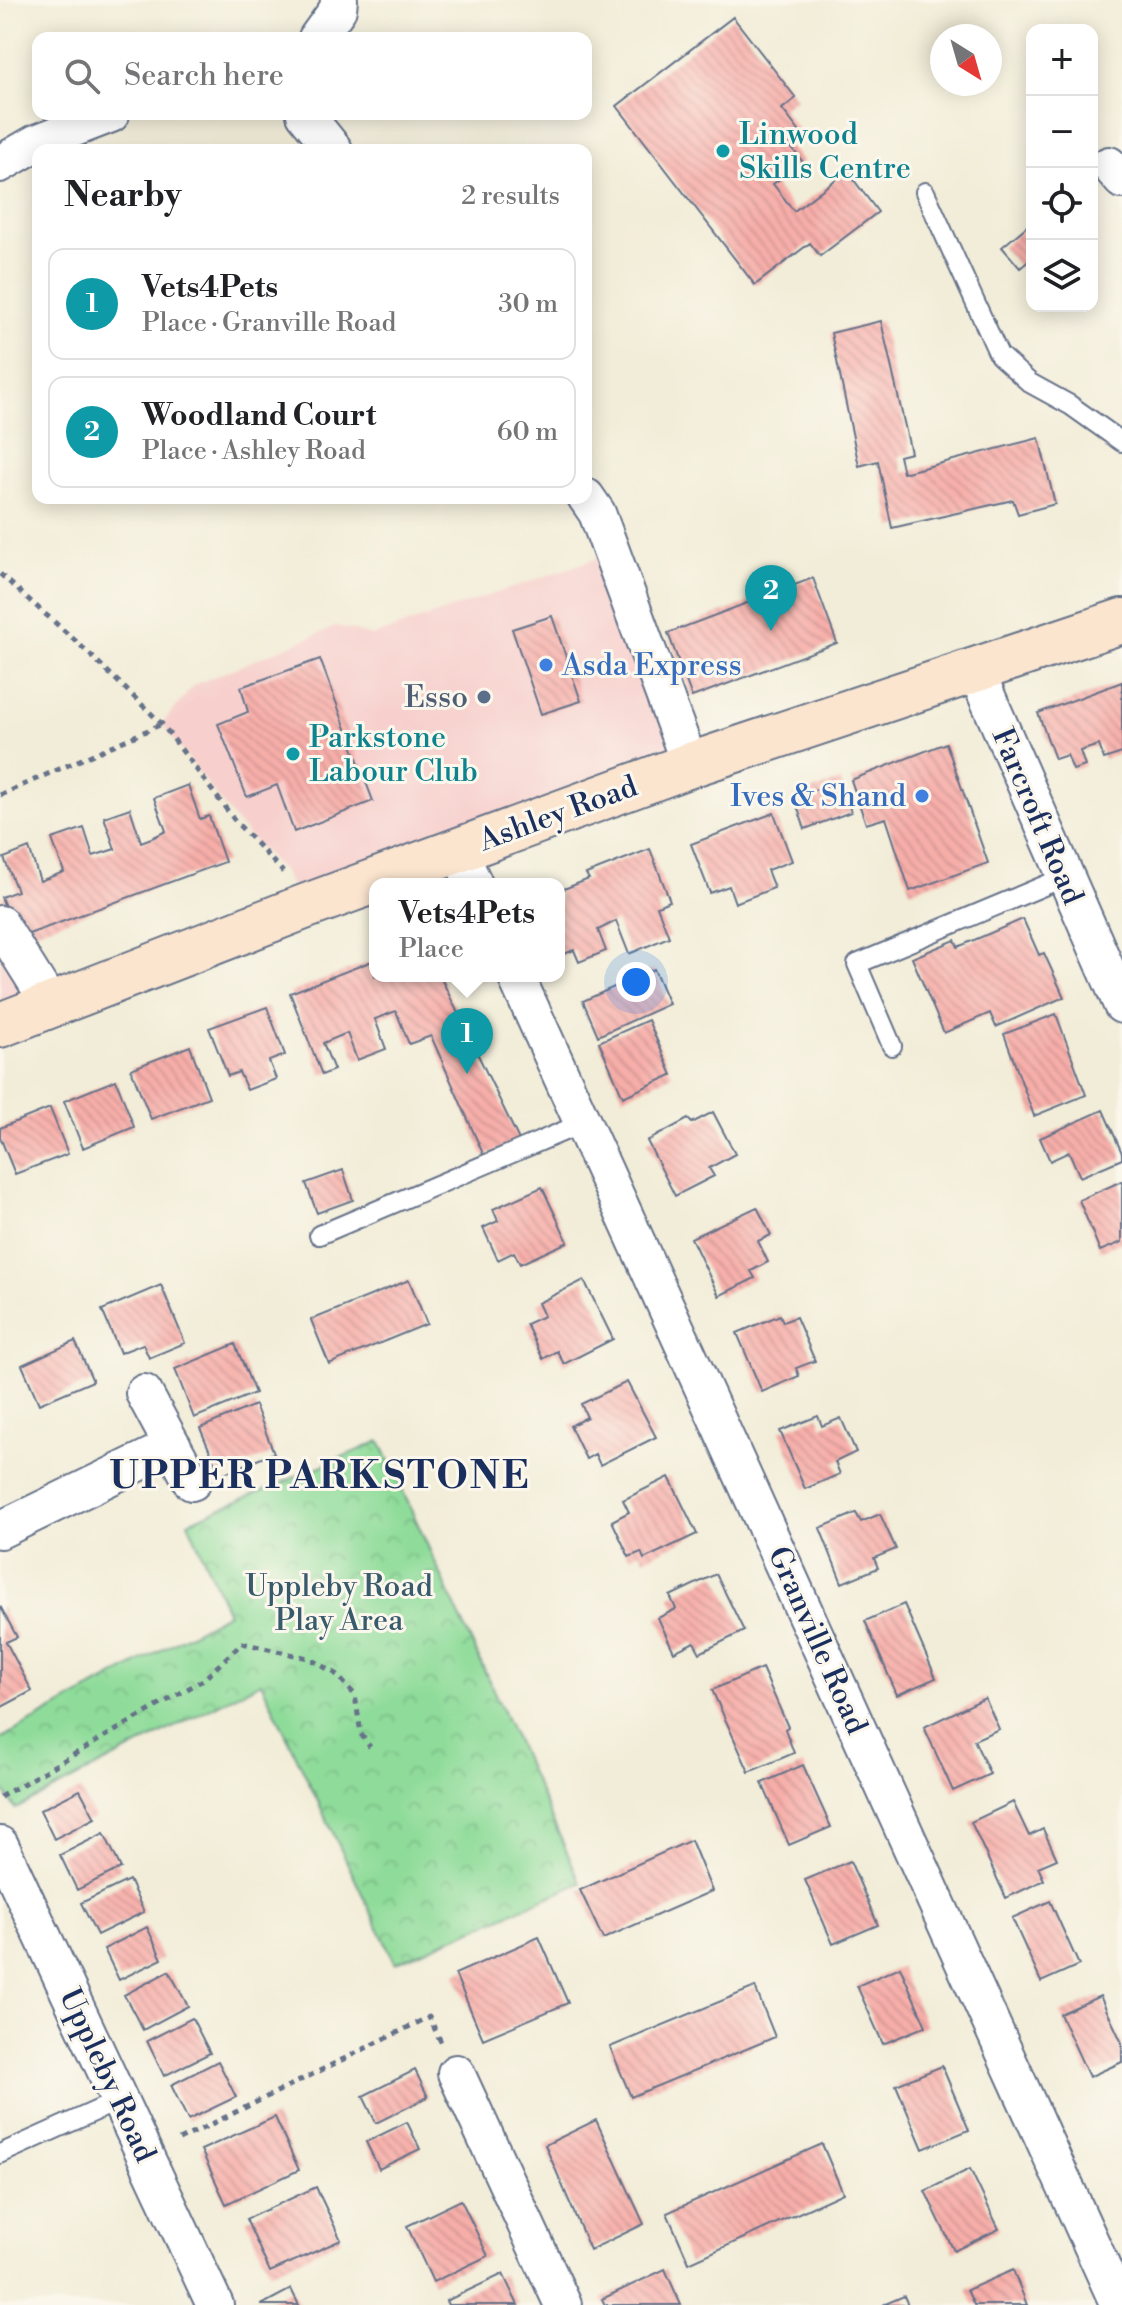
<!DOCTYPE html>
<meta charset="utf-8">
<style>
:root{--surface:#fff;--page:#f6f6f6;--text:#202124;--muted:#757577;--line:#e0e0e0;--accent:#ea580c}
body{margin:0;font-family:"Libre Bodoni",serif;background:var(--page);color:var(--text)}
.controls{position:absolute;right:24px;top:24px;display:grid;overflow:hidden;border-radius:16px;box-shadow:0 4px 20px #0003}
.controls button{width:72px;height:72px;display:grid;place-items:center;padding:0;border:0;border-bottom:2px solid var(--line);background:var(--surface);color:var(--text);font:40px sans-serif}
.compass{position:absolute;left:930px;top:24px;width:72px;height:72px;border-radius:50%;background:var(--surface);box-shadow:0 4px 20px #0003;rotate:143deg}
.you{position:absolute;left:636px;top:982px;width:28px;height:28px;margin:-20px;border:6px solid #fff;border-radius:50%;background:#1a73e8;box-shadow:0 0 0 12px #1a73e833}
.badge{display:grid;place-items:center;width:52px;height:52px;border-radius:50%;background:var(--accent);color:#fff;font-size:26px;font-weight:700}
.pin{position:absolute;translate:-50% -66px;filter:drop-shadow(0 2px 4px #0008)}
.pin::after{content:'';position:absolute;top:42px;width:28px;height:24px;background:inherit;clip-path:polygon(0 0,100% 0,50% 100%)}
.popup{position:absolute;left:369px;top:878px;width:196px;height:104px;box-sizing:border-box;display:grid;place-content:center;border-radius:16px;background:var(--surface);filter:drop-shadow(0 2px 6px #0005);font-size:26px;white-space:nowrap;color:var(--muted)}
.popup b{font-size:30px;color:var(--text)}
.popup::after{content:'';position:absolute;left:50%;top:100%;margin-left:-16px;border:16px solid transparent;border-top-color:var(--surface)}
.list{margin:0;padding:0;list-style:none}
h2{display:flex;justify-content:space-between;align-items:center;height:104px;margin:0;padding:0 32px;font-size:34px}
h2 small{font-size:26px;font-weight:400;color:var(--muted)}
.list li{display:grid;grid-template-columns:52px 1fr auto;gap:24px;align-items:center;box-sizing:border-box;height:112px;margin:0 16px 16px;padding:0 16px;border:2px solid var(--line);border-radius:16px}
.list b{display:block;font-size:30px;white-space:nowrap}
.list p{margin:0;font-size:26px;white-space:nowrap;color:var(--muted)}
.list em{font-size:26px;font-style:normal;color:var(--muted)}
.icon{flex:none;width:44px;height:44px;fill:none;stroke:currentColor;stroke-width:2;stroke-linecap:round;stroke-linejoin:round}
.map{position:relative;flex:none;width:1122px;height:2305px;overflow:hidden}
.search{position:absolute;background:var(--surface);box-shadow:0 4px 20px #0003;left:32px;top:32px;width:560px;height:88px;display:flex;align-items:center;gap:20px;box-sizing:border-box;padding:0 28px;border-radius:16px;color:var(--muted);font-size:30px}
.panel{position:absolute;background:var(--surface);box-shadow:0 4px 20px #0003;left:32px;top:144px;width:560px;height:360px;border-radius:16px}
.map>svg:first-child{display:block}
.built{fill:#f7d0cd}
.park{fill:url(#park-crowns);stroke:#55867c;stroke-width:2}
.building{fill:url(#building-back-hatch)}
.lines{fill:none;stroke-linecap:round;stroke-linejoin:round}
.service-casing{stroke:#667289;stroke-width:22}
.minor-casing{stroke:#667289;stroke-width:40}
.secondary-casing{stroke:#667289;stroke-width:48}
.path{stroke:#667289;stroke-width:5;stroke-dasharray:6 6;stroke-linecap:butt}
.service{stroke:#fff;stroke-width:18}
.minor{stroke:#fff;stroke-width:36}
.secondary{stroke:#fbe5cf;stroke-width:44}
.culture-dot{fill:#0f9aa8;stroke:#fbf7ec;stroke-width:3}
.shop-dot{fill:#3f7fe0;stroke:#fbf7ec;stroke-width:3}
.service-dot{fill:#5c6f8a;stroke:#fbf7ec;stroke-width:3}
.labels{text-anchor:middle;stroke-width:6;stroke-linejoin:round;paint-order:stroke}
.culture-label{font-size:30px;fill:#0d838f;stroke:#fbf7ec;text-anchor:start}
.shop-label{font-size:30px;fill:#366cbe;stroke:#fbf7ec;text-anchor:start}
.service-label{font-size:30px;fill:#4e5e75;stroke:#fbf7ec;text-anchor:end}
.street-label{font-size:30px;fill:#1b2f5e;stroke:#fbf7ec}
.park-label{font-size:30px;fill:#385a6d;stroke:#fbf7ec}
.district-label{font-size:38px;font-weight:bold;letter-spacing:2px;fill:#1b2f5e;stroke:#fbf7ec}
</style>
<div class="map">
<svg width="1122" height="2305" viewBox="0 0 1122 2305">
<defs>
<pattern id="park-crowns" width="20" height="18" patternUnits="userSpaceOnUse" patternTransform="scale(2)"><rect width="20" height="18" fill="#8fdc9a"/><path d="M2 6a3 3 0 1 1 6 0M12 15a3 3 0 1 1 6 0" fill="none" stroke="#7bbd87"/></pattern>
<pattern id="building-back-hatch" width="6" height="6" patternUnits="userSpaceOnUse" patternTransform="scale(2)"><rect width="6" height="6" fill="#f7aea9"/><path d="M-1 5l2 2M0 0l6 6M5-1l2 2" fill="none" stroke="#d39694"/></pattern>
</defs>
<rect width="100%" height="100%" fill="#fbf7ec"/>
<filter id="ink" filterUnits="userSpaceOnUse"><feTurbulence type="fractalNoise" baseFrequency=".0125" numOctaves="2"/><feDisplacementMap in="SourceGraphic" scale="16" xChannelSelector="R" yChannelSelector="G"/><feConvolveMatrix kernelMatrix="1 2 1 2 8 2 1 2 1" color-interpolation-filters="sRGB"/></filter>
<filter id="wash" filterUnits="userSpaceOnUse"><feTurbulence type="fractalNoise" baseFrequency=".006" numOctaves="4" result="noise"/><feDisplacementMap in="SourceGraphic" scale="32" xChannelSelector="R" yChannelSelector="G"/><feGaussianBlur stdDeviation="1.8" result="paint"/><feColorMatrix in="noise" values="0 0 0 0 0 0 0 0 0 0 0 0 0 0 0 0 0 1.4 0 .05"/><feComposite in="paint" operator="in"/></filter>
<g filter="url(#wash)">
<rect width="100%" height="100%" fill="#f2edd8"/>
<!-- built -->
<path class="built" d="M612,553L690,765L304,907L283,872L236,822L162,724L194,685L337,626L373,636Z
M0,924L50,1004L0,1025Z"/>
<!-- park -->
<path class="park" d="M380,1441L581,1883L395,1963L261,1682L16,1809L0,1785V1739L228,1613L188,1522Z"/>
<g id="blocks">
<!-- building -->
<path class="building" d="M733,17L796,98L782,109L799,131L786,141L803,162L773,184L794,211L847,171L878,212L820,256L810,243L755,285L617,106Z
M1032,222V258L1020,268L1002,247Z
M881,321L911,453L899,456L903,473L1039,438L1055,504L1018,514L1013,500L892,528L878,461L859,466L831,333Z
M813,578L837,643L692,697L668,633Z
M552,616L581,701L541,714L512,629Z
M320,659L373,801L294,832L277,785L247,797L218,724L248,712L241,687Z
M1122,682V753L1104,759L1099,745L1080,751L1085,766L1073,770L1067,755L1055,759L1038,713Z
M946,743L988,863L910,891L886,818L866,824L851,780Z
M840,781L851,812L805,829L794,797Z
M188,785L200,819L209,816L225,862L18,938L1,897L17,891L4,858L29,848L40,881L64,872L52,839L84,828L93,856L115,849L104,817L130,808L141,842L154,837L166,831L154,798Z
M774,813L792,861L767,870L774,888L735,903L729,886L710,893L691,844Z
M650,849L670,901L657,906L669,937L629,954L616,921L598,930L606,951L579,962L574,950L559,956V891L589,879L586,874Z
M1023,919L1039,955L1044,953L1064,997L996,1027L990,1013L944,1033L912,958L955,940L958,947Z
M375,960V976H440L519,1140L484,1156L431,1036L409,1044L396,1011L375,1019L386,1049L357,1060L347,1033L323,1043L334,1070L322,1075L290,993Z
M654,969L669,1004L598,1036L583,1001Z
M267,1007L285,1055L269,1061L276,1079L247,1090L239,1072L228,1076L209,1028Z
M1056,1014L1086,1095L1034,1116L1004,1034Z
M648,1020L672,1075L623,1097L599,1042Z
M190,1046L209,1097L151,1119L131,1069Z
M116,1080L134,1127L83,1148L64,1101Z
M50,1108L68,1154L15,1174L0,1137V1128Z
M1103,1110L1122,1153V1159L1080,1177L1069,1152L1050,1161L1040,1138Z
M713,1112L735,1154L709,1168L714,1176L675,1196L647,1141L688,1119L692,1123Z
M343,1170L353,1200L317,1213L306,1183Z
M1122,1181V1242L1100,1251L1079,1200Z
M542,1187L568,1242L520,1264L514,1252L498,1260L483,1228L498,1221L493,1209Z
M757,1207L771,1235L758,1241L768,1262L751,1271L755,1278L719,1296L691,1238Z
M409,1280L427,1324L329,1364L311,1320Z
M584,1280L613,1339L564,1364L557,1351L543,1359L526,1324L544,1316L538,1303Z
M161,1285L185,1343L149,1358L143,1344L120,1353L102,1310Z
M780,1315L783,1322L796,1317L815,1361L796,1368L799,1376L762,1392L737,1333Z
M75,1341L93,1381L39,1404L22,1365Z
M235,1344L255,1393L194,1418L175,1369Z
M627,1382L656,1437L600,1465L595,1454L586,1459L570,1426L587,1417L581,1404Z
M255,1405L274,1453L220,1475L200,1428Z
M818,1416L822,1426L841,1418L856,1452L835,1462L840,1474L805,1489L780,1431Z
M669,1477L697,1534L644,1559L641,1552L629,1557L612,1521L629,1512L623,1500Z
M856,1513L861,1522L880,1514L896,1549L874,1558L878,1568L842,1583L820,1528Z
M716,1574L744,1631L700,1653L694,1642L674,1652L658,1618L676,1609L670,1596Z
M904,1604L936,1678L897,1695L865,1621Z
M0,1606L17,1637L6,1642L32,1691L0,1708Z
M762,1668L788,1727L785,1729L794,1753L749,1772L712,1690Z
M985,1698L999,1729L974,1740L990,1774L953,1791L924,1727Z
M803,1765L831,1827L789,1845L762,1783Z
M80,1790L95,1818L54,1839L40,1810Z
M1013,1802L1029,1836L1043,1829L1057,1859L1038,1867L1044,1880L1006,1898L971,1822Z
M104,1833L121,1868L77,1890L60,1855Z
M691,1840L712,1891L603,1939L580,1890Z
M850,1861L878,1925L833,1944L805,1880Z
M129,1880L144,1912L97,1935L81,1903Z
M1050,1901L1079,1965L1041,1982L1012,1918Z
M147,1927L162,1959L119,1980L104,1949Z
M539,1937L568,2003L483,2039L455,1974Z
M900,1967L926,2026L883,2044L857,1986Z
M169,1971L188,2006L143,2030L124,1995Z
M755,1987L775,2037L631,2097L610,2047Z
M1100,1996L1122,2043V2062L1089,2077L1060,2014Z
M192,2018L210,2053L164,2076L147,2041Z
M218,2061L236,2097L188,2120L171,2085Z
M942,2066L969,2130L923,2149L896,2085Z
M415,2070L428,2097L376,2123L363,2096Z
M275,2117L299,2170L226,2204L201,2150Z
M596,2120L644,2224L590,2250L545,2145Z
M407,2122L420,2149L379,2169L366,2142Z
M822,2144L843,2193L689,2263L667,2213Z
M970,2169L999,2229L954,2251L925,2191Z
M316,2187L341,2240L270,2272L246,2219Z
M461,2200L488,2256L433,2282L407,2226Z
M665,2269L681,2305H605L602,2299Z
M1013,2270L1027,2305H974L967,2290Z
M503,2274L518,2305H448L446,2301Z
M291,2289L299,2305H261Z
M904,2296L908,2305H883Z"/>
</g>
</g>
<g filter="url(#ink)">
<use href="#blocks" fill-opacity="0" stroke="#667289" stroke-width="2"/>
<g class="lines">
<!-- service casing -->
<g class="service-casing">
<path id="service" d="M925,192L999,355L1030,383L1070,405L1122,442
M892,1046L857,964L1065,877
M319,1235L583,1123
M0,2154L120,2100"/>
</g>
<!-- minor casing -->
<g class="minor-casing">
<path id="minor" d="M317,38L338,9L339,0
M305,114L334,150
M0,164L36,143L111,114
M1109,165L1122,180
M586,497L597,513L690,765
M975,669L1122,1005
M458,850L474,884
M0,924L50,1004
M516,976L1119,2305
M144,1393L192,1482
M0,1530L173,1446
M0,1845L215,2305
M456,2073L563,2305"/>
</g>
<!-- secondary casing -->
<g class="secondary-casing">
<path id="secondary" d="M0,1025L304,907L690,765L1122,621"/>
</g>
<!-- path -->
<path class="path" d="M0,574L78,643L162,724L236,822L283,872
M0,795L162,724
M0,1797L203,1680L242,1643L308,1658L335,1673L355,1695L361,1734L370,1747
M179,2140L429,2017L441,2042"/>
<!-- service -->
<use href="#service" class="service"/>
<!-- minor -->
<use href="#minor" class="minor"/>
<!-- secondary -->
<use href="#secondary" class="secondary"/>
</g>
</g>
<!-- markers -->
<g class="culture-dot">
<circle cx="723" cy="151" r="8"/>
<circle cx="293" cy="754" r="8"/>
</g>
<g class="shop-dot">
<circle cx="546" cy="665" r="8"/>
<circle cx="922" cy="796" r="8"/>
</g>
<circle class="service-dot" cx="484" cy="697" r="8"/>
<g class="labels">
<!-- culture labels -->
<g class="culture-label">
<text x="739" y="144">Linwood<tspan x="739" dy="34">Skills Centre</tspan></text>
<text x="309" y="747">Parkstone<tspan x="309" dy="34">Labour Club</tspan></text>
</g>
<!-- shop labels -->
<g class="shop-label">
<text x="562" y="675">Asda Express</text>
<text x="906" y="806" text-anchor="end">Ives &amp; Shand</text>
</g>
<!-- service labels -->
<g class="service-label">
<text x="468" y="707">Esso</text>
</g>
<!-- street labels -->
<g class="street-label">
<text transform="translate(558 813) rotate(-20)" y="10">Ashley Road</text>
<text transform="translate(1038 816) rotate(67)" y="10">Farcroft Road</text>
<text transform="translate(818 1640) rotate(66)" y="10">Granville Road</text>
<text transform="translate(108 2075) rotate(65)" y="10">Uppleby Road</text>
</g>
<!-- park labels -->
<g class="park-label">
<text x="339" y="1596">Uppleby Road<tspan x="339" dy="34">Play Area</tspan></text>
</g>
<!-- district labels -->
<g class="district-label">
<text x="320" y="1488">UPPER PARKSTONE</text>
</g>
</g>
</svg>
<div class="controls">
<button>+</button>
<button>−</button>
<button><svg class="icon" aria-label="locate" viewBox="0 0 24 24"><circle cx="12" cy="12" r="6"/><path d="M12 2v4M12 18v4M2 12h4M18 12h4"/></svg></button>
<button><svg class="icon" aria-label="layers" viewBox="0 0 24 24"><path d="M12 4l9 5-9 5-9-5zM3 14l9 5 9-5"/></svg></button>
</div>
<svg class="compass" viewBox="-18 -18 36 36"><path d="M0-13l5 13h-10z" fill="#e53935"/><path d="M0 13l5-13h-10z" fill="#757577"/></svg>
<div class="you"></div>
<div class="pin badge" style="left:467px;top:1074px;background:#0f9aa8">1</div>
<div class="popup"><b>Vets4Pets</b>Place</div>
<div class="pin badge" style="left:771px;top:631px;background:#0f9aa8">2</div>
<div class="search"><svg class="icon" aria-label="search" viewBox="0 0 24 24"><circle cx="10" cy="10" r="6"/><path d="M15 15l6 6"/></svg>Search here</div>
<section class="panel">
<h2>Nearby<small>2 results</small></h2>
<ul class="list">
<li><span class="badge" style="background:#0f9aa8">1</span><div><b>Vets4Pets</b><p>Place · Granville Road</p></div><em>30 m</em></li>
<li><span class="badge" style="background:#0f9aa8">2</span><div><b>Woodland Court</b><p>Place · Ashley Road</p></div><em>60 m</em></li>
</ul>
</section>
</div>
